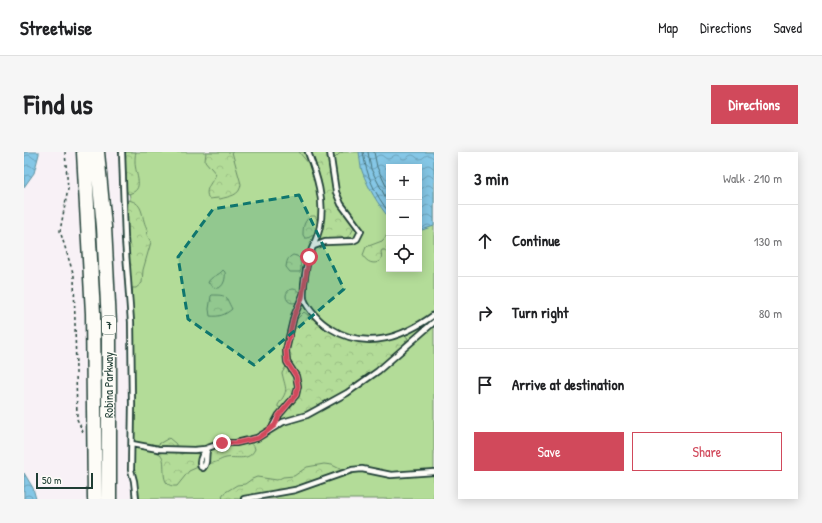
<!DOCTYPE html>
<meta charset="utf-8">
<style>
:root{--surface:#fff;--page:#f6f6f6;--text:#202124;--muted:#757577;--line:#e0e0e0;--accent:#d1495b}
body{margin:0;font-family:"Patrick Hand",sans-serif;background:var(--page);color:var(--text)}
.controls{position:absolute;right:12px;top:12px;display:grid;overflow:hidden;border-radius:0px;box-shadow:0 2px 10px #0003}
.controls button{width:36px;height:36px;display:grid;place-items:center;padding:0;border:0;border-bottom:1px solid var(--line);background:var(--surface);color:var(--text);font:20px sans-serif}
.scale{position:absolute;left:12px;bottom:10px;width:57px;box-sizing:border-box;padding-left:4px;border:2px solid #1f3d34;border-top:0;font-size:11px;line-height:14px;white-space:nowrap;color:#1f3d34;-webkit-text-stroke:3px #fdfcf7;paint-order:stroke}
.stop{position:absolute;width:12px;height:12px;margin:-9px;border:3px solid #d1495b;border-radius:50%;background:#fff}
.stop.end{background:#d1495b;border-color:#fff;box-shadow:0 1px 4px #0008}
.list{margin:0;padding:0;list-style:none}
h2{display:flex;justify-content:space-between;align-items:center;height:52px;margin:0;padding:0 16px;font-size:17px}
h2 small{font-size:13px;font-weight:400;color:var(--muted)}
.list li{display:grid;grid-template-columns:26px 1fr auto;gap:12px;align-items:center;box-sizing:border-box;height:72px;padding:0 16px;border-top:1px solid var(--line)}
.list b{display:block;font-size:15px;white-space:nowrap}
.list em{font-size:13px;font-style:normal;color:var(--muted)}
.actions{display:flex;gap:8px;padding:12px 16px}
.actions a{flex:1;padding:9px 0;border:1px solid var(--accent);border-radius:0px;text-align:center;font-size:14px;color:var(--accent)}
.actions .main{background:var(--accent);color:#fff}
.icon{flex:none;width:22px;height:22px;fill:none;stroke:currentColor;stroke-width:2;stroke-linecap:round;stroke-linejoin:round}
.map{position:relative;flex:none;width:410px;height:347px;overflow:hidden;border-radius:0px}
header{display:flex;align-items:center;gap:24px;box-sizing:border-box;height:56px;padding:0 20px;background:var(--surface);border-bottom:1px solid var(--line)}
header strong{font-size:19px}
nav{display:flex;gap:22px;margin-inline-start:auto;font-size:14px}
.intro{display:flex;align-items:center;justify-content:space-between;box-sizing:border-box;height:96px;padding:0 24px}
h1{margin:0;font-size:28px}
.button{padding:10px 18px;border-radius:0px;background:var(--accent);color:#fff;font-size:14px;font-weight:700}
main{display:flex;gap:24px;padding:0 24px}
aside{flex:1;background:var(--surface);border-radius:0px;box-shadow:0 2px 10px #0003}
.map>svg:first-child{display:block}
.grass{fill:#b3dc98;stroke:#698c66;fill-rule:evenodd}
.forest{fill:url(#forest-crowns);stroke:#698c66}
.water{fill:url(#water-waves);stroke:#5c909f}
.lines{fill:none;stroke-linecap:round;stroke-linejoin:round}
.shore{stroke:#48747b;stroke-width:1}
.lane-casing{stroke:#1f3d34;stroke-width:8}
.primary-casing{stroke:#1f3d34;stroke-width:17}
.path{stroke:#1f3d34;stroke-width:1.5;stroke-dasharray:3 3;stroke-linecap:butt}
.lane{stroke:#fdfcf7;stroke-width:4.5}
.primary{stroke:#fdfcf7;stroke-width:14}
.route{stroke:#d1495b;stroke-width:5}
.marked{fill:#0f766e;fill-opacity:0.2;stroke:#0f766e;stroke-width:3;stroke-dasharray:8 5;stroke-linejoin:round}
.labels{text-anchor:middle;stroke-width:3;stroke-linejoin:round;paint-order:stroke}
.shield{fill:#fdfcf7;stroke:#62766e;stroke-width:1}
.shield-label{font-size:11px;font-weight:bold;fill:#1f3d34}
.street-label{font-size:12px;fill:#1f3d34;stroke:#fdfcf7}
</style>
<header>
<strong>Streetwise</strong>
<nav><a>Map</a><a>Directions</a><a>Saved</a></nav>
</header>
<div class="intro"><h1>Find us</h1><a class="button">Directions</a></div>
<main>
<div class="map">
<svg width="410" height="347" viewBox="0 0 410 347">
<defs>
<pattern id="forest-crowns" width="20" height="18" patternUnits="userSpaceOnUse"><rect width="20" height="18" fill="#b3dc98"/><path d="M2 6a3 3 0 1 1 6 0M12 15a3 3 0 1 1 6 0" fill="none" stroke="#9abe84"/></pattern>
<pattern id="water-waves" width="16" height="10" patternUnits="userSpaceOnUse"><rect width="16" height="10" fill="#85c7e6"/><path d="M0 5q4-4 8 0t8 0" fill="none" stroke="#6ca3bb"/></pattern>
</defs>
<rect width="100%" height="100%" fill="#f8f1f6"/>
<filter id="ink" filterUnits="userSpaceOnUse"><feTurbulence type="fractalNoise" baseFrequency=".025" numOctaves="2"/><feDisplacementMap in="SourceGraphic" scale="8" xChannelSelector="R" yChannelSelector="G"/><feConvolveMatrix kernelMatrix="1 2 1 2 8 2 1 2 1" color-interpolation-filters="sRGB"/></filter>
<g filter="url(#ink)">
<!-- grass -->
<path class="grass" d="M101,0H410V347H108L110,207L106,47ZM365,15H395V117H365Z"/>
<!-- forest -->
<path class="forest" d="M100,0H112C111,3 111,7 111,10C111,23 122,38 104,42L102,38Z
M182,0H208L217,32C216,44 206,44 196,47L194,46L185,47C179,37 189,30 192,22L181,9Z
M275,0H319L315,2L310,7L308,14L314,48L330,71V76L326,83L321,87L298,89L295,87L298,74L291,16L285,12Z
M104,48C122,51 116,67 124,78L123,83L127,90L119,118L118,131L112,136H107L106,132L103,82Z
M287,64H291L294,69C293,78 292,82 284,86H281L279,83C279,74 280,69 287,64Z
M365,81V104L361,98H358L357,100C361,113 344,115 339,103L342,95L358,89Z
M269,103L273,104L276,107L277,117L276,120H266L262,115C263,109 263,106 269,103Z
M199,118L201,120C202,125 200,136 193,136C190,136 187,132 184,131C186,124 195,124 199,118Z
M262 144a7 7 0 1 1 14 0a7 7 0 1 1-14 0Z
M188,143C204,143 201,144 208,157C201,163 195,165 186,164L185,157L187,144Z
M280,160L284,163L285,166L291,167L310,180L326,188L353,190L380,183L384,186C368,213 318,244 289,258C280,263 270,265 260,268H257L256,266L260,259L259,256L254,255V253C265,237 262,239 258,221L263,213L264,198L270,178L271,169Z
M145,286L152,292V299L157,302L162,300H174V315L165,319L153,334C132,336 145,309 136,302C132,299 126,299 121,298L120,292L124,291L133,293Z
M228,288L231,297C225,310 213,304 202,306C196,307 192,312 184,311L185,296L191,294Z
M300,312L308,313L318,318V320L264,339L216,347H199L198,344L200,341L213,333L221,332L228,327L233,325L253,328L259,325L270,324L283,315Z"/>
<!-- water -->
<path class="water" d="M0,0H15V2L10,21L0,35Z
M335,0H410V74L395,79V15H365V66C354,52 344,36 338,19C336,13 336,6 335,0Z
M0,321L9,336L12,347H0Z"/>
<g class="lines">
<!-- shore -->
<path class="shore" d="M339,0C342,22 351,43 365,60
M344,0L347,17L365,52
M350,0L353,15L365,40"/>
<!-- lane casing -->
<g class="lane-casing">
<path id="lane" d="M98,0L101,87L107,170L108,252L107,318L110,329L112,347
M284,0C293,24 301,48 296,74C294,85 288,95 285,105C282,114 281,123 280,132C280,137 279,143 280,147C284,158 297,171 306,176C342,199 378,186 410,163
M290,94L301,90L329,89L333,87L337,79L317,52L312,40L306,0
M249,274L255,263L272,243L274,234L272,224L263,210L262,198L270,164L279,143
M108,292L134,297L170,298L181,297L198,291H212L233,286L259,270L283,263L323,241L354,219L410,170
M184,296C180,304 185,310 179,316L177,315C174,308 179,301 184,296Z
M220,347L271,338L328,318L338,317L367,323L410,320"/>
</g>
<!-- primary casing -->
<g class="primary-casing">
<path id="primary" d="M60,0L69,161L71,347
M73,0L80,75L85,171V347"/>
</g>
<!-- path -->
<path class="path" d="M41,0L44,37L36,79L50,124L53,267L59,280"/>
<!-- lane -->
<use href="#lane" class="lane"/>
<!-- primary -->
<use href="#primary" class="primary"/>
</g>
</g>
<g class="lines" filter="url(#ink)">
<!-- route -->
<path class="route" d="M198,291H212L234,286L241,281L251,273L255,263L272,243L274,234L272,224L263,210L262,198L270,164L278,146L285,105"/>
</g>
<!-- marked area -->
<path class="marked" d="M275,43L320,137L230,213L164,167L154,105L189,57Z"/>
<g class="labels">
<!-- shield labels -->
<rect class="shield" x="78" y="164" width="14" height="18" rx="3"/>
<g class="shield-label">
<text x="85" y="177">7</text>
</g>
<!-- street labels -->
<g class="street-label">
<text transform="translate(85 233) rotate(-90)" y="4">Robina Parkway</text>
</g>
</g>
</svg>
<div class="controls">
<button>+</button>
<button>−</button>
<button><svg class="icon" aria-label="locate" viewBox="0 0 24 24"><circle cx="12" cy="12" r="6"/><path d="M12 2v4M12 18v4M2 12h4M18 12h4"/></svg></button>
</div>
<div class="scale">50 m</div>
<div class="stop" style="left:285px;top:105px"></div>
<div class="stop end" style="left:198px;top:291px"></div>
</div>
<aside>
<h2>3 min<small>Walk · 210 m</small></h2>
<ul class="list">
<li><svg class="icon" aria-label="ahead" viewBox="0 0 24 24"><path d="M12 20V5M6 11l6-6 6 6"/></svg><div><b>Continue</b></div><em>130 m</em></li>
<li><svg class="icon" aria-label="right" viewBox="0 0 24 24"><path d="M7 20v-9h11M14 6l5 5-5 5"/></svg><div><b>Turn right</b></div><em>80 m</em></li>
<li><svg class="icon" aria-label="arrive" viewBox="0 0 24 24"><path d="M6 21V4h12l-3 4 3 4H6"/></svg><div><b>Arrive at destination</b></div></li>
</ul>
<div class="actions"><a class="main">Save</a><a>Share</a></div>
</aside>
</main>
